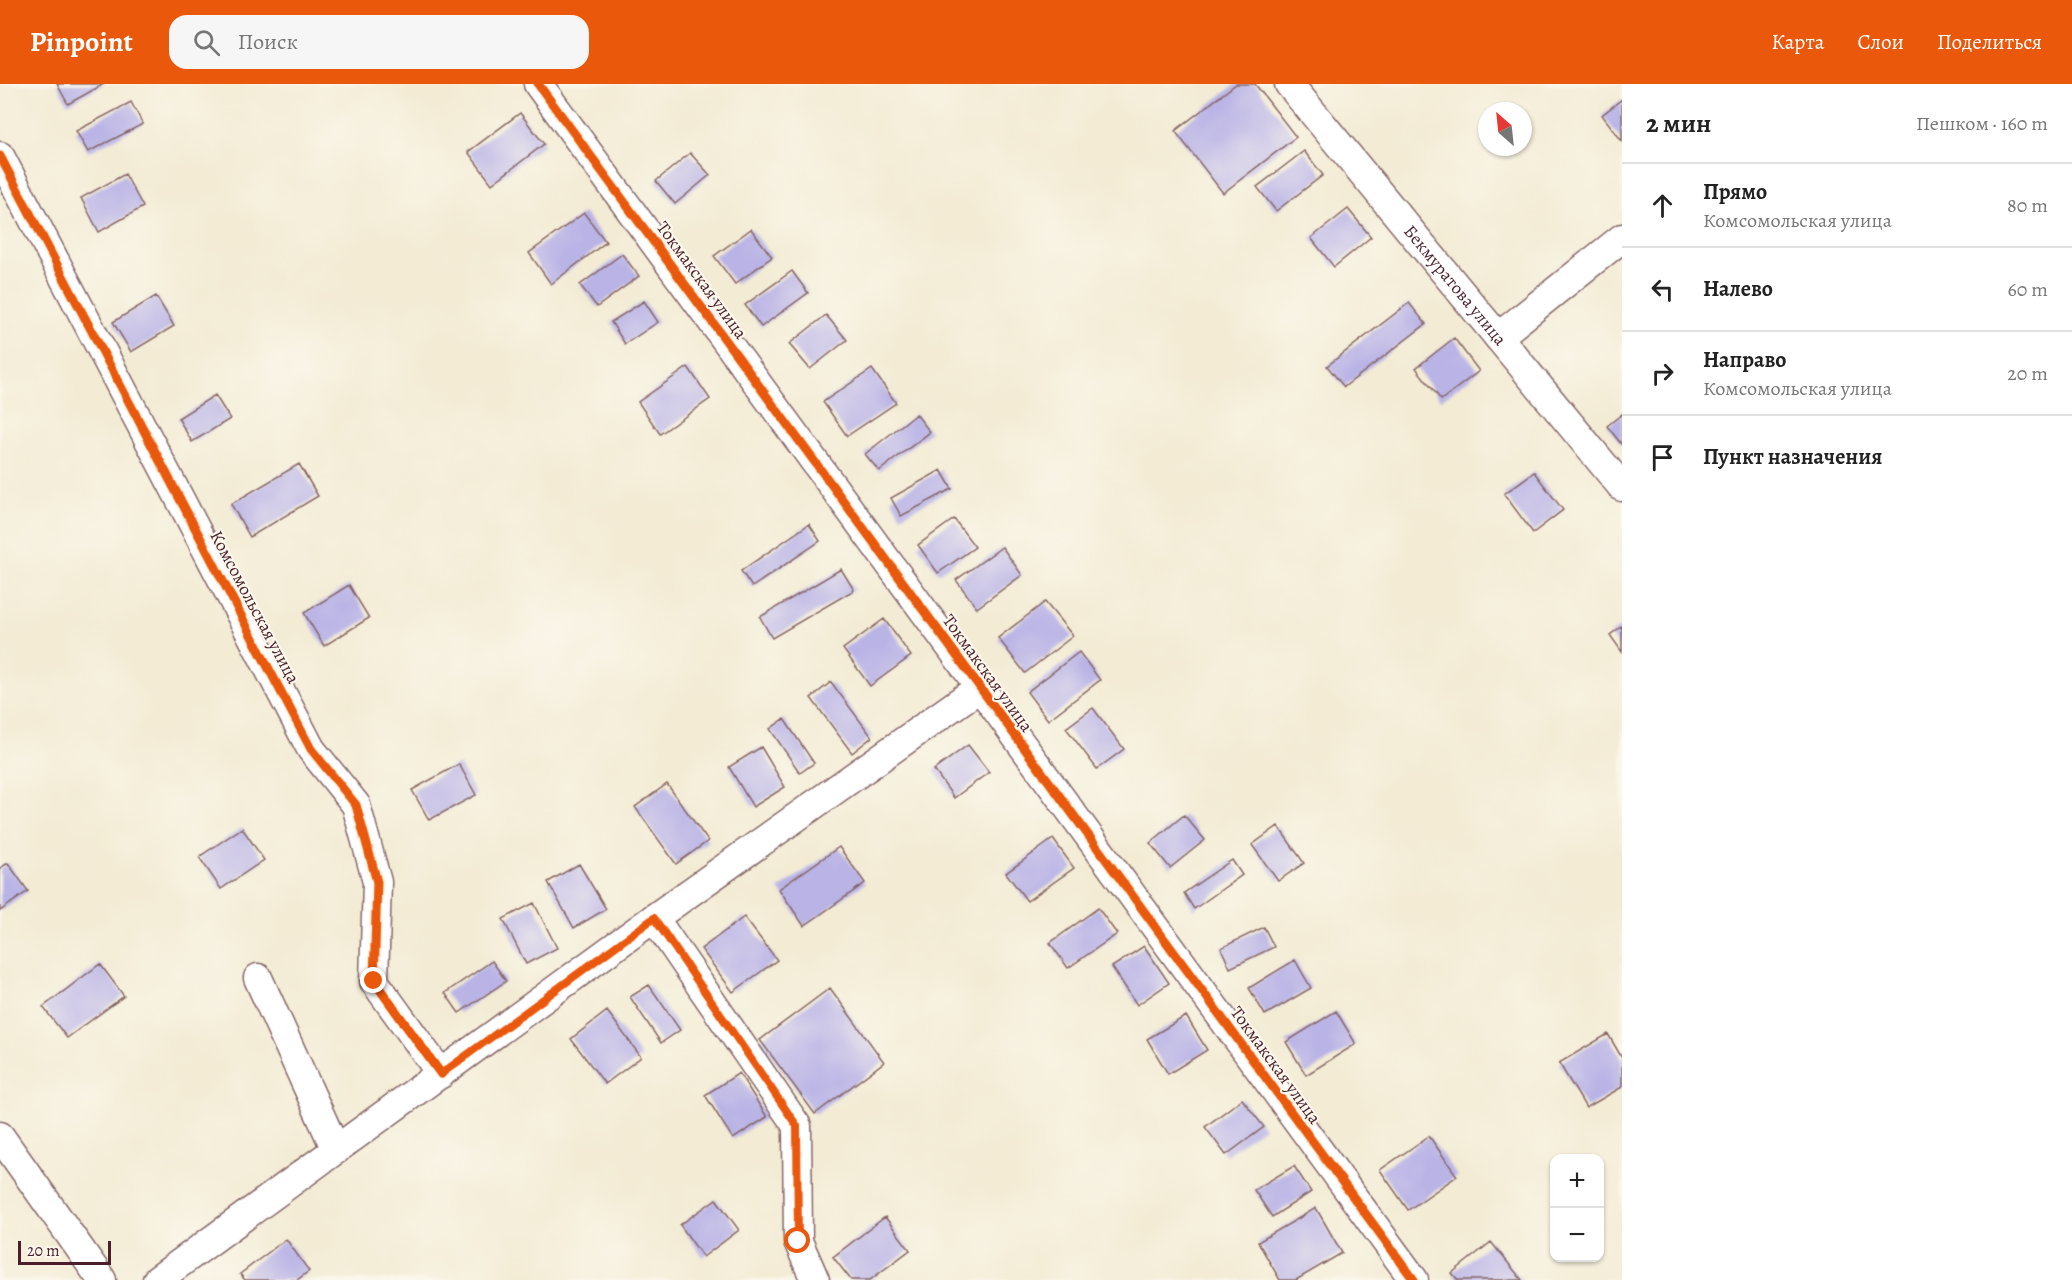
<!DOCTYPE html>
<html lang="ru">
<meta charset="utf-8">
<style>
:root{--surface:#fff;--page:#f6f6f6;--text:#222;--muted:#767676;--line:#e0e0e0;--accent:#ea580c}
body{margin:0;font-family:Alegreya,serif;background:var(--page);color:var(--text)}
.controls{position:absolute;right:18px;bottom:18px;display:grid;overflow:hidden;border-radius:12px;box-shadow:0 2px 4px #0004}
.controls button{width:54px;height:54px;display:grid;place-items:center;padding:0;border:0;border-bottom:2px solid var(--line);background:var(--surface);color:var(--text);font:30px sans-serif}
.compass{position:absolute;left:1478px;top:18px;width:54px;height:54px;border-radius:50%;background:var(--surface);box-shadow:0 2px 4px #0004;rotate:333deg}
.scale{position:absolute;left:18px;bottom:15px;width:93px;box-sizing:border-box;padding-left:6px;border:3px solid #4a1f2b;border-top:0;font-size:16px;line-height:21px;white-space:nowrap;color:#4a1f2b;-webkit-text-stroke:4px #fbf7ec;paint-order:stroke}
.stop{position:absolute;width:18px;height:18px;margin:-14px;border:4px solid #ea580c;border-radius:50%;background:#fff}
.stop.end{background:#ea580c;border-color:#fff;box-shadow:0 2px 6px #0008}
.list{margin:0;padding:0;list-style:none}
h2{display:flex;justify-content:space-between;align-items:center;height:78px;margin:0;padding:0 24px;font-size:26px}
h2 small{font-size:20px;font-weight:400;color:var(--muted)}
.list li{display:grid;grid-template-columns:39px 1fr auto;gap:18px;align-items:center;box-sizing:border-box;height:84px;padding:0 24px;border-top:2px solid var(--line)}
.list b{display:block;font-size:22px;white-space:nowrap}
.list p{margin:0;font-size:20px;white-space:nowrap;color:var(--muted)}
.list em{font-size:20px;font-style:normal;color:var(--muted)}
.icon{flex:none;width:33px;height:33px;fill:none;stroke:currentColor;stroke-width:2;stroke-linecap:round;stroke-linejoin:round}
.map{position:relative;flex:none;width:1622px;height:1196px;overflow:hidden}
header{display:flex;align-items:center;gap:36px;box-sizing:border-box;height:84px;padding:0 30px;background:var(--accent);color:#fff}
header strong{font-size:28px}
nav{display:flex;gap:33px;margin-inline-start:auto;font-size:21px}
.search{width:420px;height:54px;background:var(--page);display:flex;align-items:center;gap:15px;box-sizing:border-box;padding:0 21px;border-radius:18px;color:var(--muted);font-size:22px}
main{display:flex}
aside{flex:1;background:var(--surface)}
.map>svg:first-child{display:block}
.building{fill:#b9b3e6}
.lines{fill:none;stroke-linecap:round;stroke-linejoin:round}
.minor-casing{stroke:#856666;stroke-width:31}
.minor{stroke:#fff;stroke-width:28}
.cycleway-casing{stroke:#fbf7ec;stroke-width:13}
.cycleway{stroke:#e8590c;stroke-width:9}
.route{stroke:#ea580c;stroke-width:8}
.labels{text-anchor:middle;stroke-width:4.5;stroke-linejoin:round;paint-order:stroke}
.street-label{font-size:18px;fill:#4a1f2b;stroke:#fbf7ec}
</style>
<header>
<strong>Pinpoint</strong>
<div class="search"><svg class="icon" aria-label="search" viewBox="0 0 24 24"><circle cx="10" cy="10" r="6"/><path d="M15 15l6 6"/></svg>Поиск</div>
<nav><a>Карта</a><a>Слои</a><a>Поделиться</a></nav>
</header>
<main>
<div class="map">
<svg width="1622" height="1196" viewBox="0 0 1622 1196">
<rect width="100%" height="100%" fill="#fbf7ec"/>
<filter id="ink" filterUnits="userSpaceOnUse"><feTurbulence type="fractalNoise" baseFrequency=".0167" numOctaves="2"/><feDisplacementMap in="SourceGraphic" scale="12" xChannelSelector="R" yChannelSelector="G"/><feConvolveMatrix kernelMatrix="1 2 1 2 8 2 1 2 1" color-interpolation-filters="sRGB"/></filter>
<filter id="wash" filterUnits="userSpaceOnUse"><feTurbulence type="fractalNoise" baseFrequency=".008" numOctaves="4" result="noise"/><feDisplacementMap in="SourceGraphic" scale="24" xChannelSelector="R" yChannelSelector="G"/><feGaussianBlur stdDeviation="1.35" result="paint"/><feColorMatrix in="noise" values="0 0 0 0 0 0 0 0 0 0 0 0 0 0 0 0 0 1.4 0 .05"/><feComposite in="paint" operator="in"/></filter>
<g filter="url(#wash)">
<rect width="100%" height="100%" fill="#f3ebd4"/>
<g id="blocks">
<!-- building -->
<path class="building" d="M57,0H104L68,20Z
M1236,0H1255L1296,53L1223,109L1175,47Z
M1622,15V57L1602,31Z
M131,18L143,40L88,68L76,47Z
M520,29L544,60L492,100L468,68Z
M1304,67L1323,91L1276,127L1257,103Z
M690,69L710,91L675,120L656,97Z
M125,90L143,123L99,148L81,114Z
M1348,125L1371,153L1334,183L1311,154Z
M584,129L606,158L551,200L529,169Z
M751,145L772,173L735,200L714,172Z
M622,170L639,192L597,223L580,201Z
M792,187L808,209L761,243L745,221Z
M156,212L174,242L131,268L113,238Z
M644,217L658,238L625,260L611,238Z
M1409,219L1426,240L1344,303L1327,282Z
M826,231L847,256L810,285L789,260Z
M1454,254L1479,287L1441,316L1416,284Z
M688,283L710,315L660,350L638,318Z
M872,285L896,319L847,352L823,318Z
M215,311L230,335L192,358L178,334Z
M916,330L930,348L879,387L865,370Z
M1622,330V361L1607,342Z
M299,380L318,412L250,453L231,420Z
M941,386L952,405L901,432L891,414Z
M1534,388L1563,426L1533,449L1504,410Z
M954,435L975,463L938,489L918,461Z
M809,440L820,457L752,503L741,487Z
M1002,463L1022,491L977,524L956,496Z
M841,485L854,506L772,554L760,533Z
M349,501L369,534L324,562L304,529Z
M1045,518L1073,552L1025,589L998,554Z
M884,535L911,572L870,602L843,565Z
M1622,542V568L1610,551Z
M1079,568L1100,596L1048,636L1027,608Z
M831,598L872,653L852,669L811,614Z
M1093,624L1124,665L1097,685L1066,644Z
M784,635L814,679L800,689L770,645Z
M968,661L989,688L954,714L934,686Z
M761,663L785,703L753,723L729,683Z
M459,680L476,711L429,736L412,706Z
M667,700L708,757L676,780L635,723Z
M1184,731L1205,756L1170,784L1150,759Z
M1278,742L1304,779L1278,797L1252,761Z
M242,744L264,776L221,805L199,773Z
M1053,755L1074,784L1027,817L1006,789Z
M839,763L865,799L804,842L779,805Z
M1232,776L1242,791L1194,825L1184,809Z
M8,779L28,807L0,827V784Z
M579,780L606,825L574,844L548,798Z
M534,819L557,864L526,880L503,835Z
M1098,824L1117,850L1068,884L1050,859Z
M744,833L777,876L733,908L701,865Z
M1264,843L1274,863L1230,884L1221,864Z
M1144,862L1169,899L1137,921L1112,883Z
M1295,876L1311,904L1265,931L1249,904Z
M492,877L506,897L459,929L445,909Z
M100,880L124,912L67,954L43,923Z
M649,901L680,946L661,959L630,913Z
M830,904L884,978L815,1030L760,956Z
M607,927L641,973L605,1000L571,955Z
M1336,927L1356,960L1306,991L1286,958Z
M1186,932L1207,966L1168,990L1147,955Z
M1608,950L1622,974V1003L1586,1024L1559,979Z
M739,989L767,1033L733,1055L705,1011Z
M1242,1015L1264,1043L1226,1071L1205,1043Z
M1429,1052L1457,1092L1408,1126L1380,1086Z
M1294,1082L1311,1108L1272,1133L1254,1106Z
M716,1115L739,1146L703,1173L680,1141Z
M1316,1124L1342,1169L1296,1196H1280L1258,1158Z
M885,1133L910,1166L870,1196H851L833,1173Z
M286,1155L309,1187L297,1196H245L240,1190Z
M1491,1158L1522,1196H1458L1452,1189Z"/>
</g>
</g>
<g filter="url(#ink)">
<use href="#blocks" fill-opacity="0" stroke="#856666" stroke-width="1.5"/>
<g class="lines">
<!-- minor casing -->
<g class="minor-casing">
<g id="minor">
<path d="M538,0L1414,1196"/>
<path id="s1" d="M1289,0L1622,403"/>
<path d="M0,72L311,665L356,721L377,798L374,897L441,990"/>
<path d="M1498,253L1622,154"/>
<path d="M654,834L797,1042L798,1157L815,1196"/>
<path d="M258,894L336,1066"/>
<path d="M0,1052L102,1196"/>
<path d="M157,1196L654,834L979,604"/>
</g>
</g>
<!-- minor -->
<use href="#minor" class="minor"/>
<!-- cycleway casing -->
<g class="cycleway-casing">
<path id="cycleway" d="M538,0L1414,1196
M0,72L311,665L356,721L377,798L374,897L441,990"/>
</g>
<!-- cycleway -->
<use href="#cycleway" class="cycleway"/>
</g>
</g>
<g class="lines" filter="url(#ink)">
<!-- route -->
<path class="route" d="M374,897L441,990L654,834L797,1042L798,1157"/>
</g>
<g class="labels">
<!-- street labels -->
<g class="street-label">
<text transform="translate(702 196) rotate(54)" y="6">Токмакская улица</text>
<text dy="6" stroke="none"><textPath href="#s1" startOffset="261">Бекмуратова улица</textPath></text>
<text transform="translate(255 523) rotate(62)" y="6">Комсомольская улица</text>
<text transform="translate(988 589) rotate(54)" y="6">Токмакская улица</text>
<text transform="translate(1276 981) rotate(54)" y="6">Токмакская улица</text>
</g>
</g>
</svg>
<div class="controls">
<button>+</button>
<button>−</button>
</div>
<svg class="compass" viewBox="-18 -18 36 36"><path d="M0-13l5 13h-10z" fill="#e53935"/><path d="M0 13l5-13h-10z" fill="#767676"/></svg>
<div class="scale">20 m</div>
<div class="stop" style="left:798px;top:1157px"></div>
<div class="stop end" style="left:374px;top:897px"></div>
</div>
<aside>
<h2>2 мин<small>Пешком · 160 m</small></h2>
<ul class="list">
<li><svg class="icon" aria-label="ahead" viewBox="0 0 24 24"><path d="M12 20V5M6 11l6-6 6 6"/></svg><div><b>Прямо</b><p>Комсомольская улица</p></div><em>80 m</em></li>
<li><svg class="icon" aria-label="left" viewBox="0 0 24 24"><path d="M17 20v-9H6M10 6l-5 5 5 5"/></svg><div><b>Налево</b></div><em>60 m</em></li>
<li><svg class="icon" aria-label="right" viewBox="0 0 24 24"><path d="M7 20v-9h11M14 6l5 5-5 5"/></svg><div><b>Направо</b><p>Комсомольская улица</p></div><em>20 m</em></li>
<li><svg class="icon" aria-label="arrive" viewBox="0 0 24 24"><path d="M6 21V4h12l-3 4 3 4H6"/></svg><div><b>Пункт назначения</b></div></li>
</ul>
</aside>
</main>
